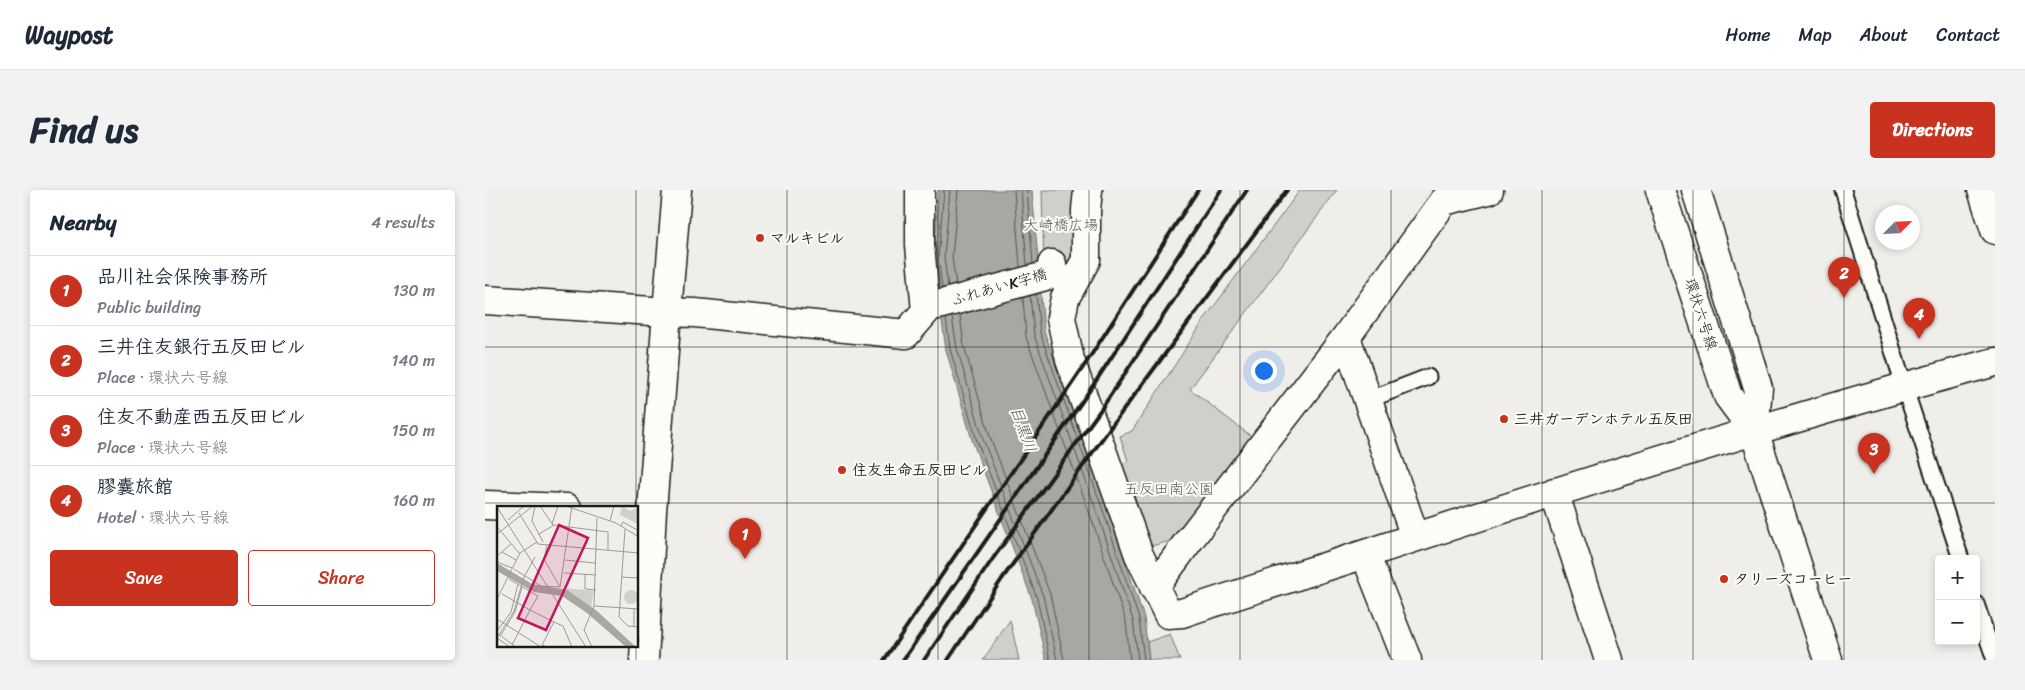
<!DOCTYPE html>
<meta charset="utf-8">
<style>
:root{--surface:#fff;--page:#f2f2f3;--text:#1f2937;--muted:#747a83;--line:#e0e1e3;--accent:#c8321e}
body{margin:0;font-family:Sriracha,"Klee One",sans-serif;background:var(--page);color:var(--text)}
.controls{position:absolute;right:15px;bottom:15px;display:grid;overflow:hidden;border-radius:5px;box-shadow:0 2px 8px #0003}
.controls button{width:45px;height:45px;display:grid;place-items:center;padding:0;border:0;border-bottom:1px solid var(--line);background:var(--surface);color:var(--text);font:25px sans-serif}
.compass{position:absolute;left:1390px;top:15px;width:45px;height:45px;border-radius:50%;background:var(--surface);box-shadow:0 2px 8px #0003;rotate:66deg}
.you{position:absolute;left:778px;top:180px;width:18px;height:18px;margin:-12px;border:4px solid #fff;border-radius:50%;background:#1a73e8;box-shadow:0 0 0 8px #1a73e833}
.badge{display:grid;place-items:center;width:32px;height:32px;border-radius:50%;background:var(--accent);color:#fff;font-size:16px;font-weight:700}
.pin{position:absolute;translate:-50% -41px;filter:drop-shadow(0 1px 2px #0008)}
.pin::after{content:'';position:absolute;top:26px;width:18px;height:15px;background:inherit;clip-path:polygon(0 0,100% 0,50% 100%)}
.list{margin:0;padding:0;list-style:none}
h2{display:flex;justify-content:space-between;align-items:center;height:65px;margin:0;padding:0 20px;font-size:21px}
h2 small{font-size:16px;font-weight:400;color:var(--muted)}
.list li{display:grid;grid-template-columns:32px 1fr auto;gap:15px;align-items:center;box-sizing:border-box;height:70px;padding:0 20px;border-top:1px solid var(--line)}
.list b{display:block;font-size:19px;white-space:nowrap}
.list p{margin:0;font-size:16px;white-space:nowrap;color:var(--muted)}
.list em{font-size:16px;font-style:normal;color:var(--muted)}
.actions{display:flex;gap:10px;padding:15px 20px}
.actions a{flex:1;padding:11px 0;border:1px solid var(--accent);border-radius:5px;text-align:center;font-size:18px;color:var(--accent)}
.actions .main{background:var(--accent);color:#fff}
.map{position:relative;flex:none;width:1510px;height:470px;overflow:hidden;border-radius:5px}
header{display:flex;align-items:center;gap:30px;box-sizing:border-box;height:70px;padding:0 25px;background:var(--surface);border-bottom:1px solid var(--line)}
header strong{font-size:24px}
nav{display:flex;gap:28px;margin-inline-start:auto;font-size:18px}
.intro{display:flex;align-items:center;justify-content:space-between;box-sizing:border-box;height:120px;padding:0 30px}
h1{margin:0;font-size:35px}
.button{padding:12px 22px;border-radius:5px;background:var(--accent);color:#fff;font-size:18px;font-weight:700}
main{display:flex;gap:30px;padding:0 30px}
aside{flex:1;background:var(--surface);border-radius:5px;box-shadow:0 2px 8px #0003}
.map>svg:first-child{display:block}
.green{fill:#d0cfcc;stroke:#767674}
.water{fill:#a8a7a3;stroke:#706f6d}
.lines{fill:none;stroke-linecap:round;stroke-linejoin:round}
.shore{stroke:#545452;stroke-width:1}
.lane-casing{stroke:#1c1c1c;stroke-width:19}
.street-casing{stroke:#1c1c1c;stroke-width:31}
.secondary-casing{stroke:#1c1c1c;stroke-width:31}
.primary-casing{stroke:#1c1c1c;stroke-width:31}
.lane{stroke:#fdfcf7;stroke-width:15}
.street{stroke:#fdfcf7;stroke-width:28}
.secondary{stroke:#fdfcf7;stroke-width:28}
.primary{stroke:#fdfcf7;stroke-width:28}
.rail{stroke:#1c1c1c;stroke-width:4}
.grid{fill:none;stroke:#1c1c1c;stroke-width:1;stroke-opacity:0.55}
.poi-dot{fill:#c8321e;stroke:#fdfcf7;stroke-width:2}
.labels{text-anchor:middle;stroke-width:4;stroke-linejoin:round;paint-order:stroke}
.park-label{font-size:15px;fill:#5b5b5a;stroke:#fdfcf7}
.poi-label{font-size:15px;font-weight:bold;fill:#1c1c1c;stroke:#fdfcf7;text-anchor:start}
.street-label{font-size:15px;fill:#1c1c1c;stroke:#fdfcf7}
.water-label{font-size:16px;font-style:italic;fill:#5b5b59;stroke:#fdfcf7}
.inset-road{fill:none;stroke:#9b9a98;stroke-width:1}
.view{fill:#c2185b;fill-opacity:0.15;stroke:#c2185b;stroke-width:2.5}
.inset-edge{fill:none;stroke:#1c1c1c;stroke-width:2.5}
</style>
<header>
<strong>Waypost</strong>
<nav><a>Home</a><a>Map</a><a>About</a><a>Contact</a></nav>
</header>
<div class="intro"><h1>Find us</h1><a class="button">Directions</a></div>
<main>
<aside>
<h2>Nearby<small>4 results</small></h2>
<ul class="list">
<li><span class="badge">1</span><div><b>品川社会保険事務所</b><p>Public building</p></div><em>130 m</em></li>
<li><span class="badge">2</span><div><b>三井住友銀行五反田ビル</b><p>Place · 環状六号線</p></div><em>140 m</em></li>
<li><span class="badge">3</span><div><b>住友不動産西五反田ビル</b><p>Place · 環状六号線</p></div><em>150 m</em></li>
<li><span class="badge">4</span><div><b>膠囊旅館</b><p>Hotel · 環状六号線</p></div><em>160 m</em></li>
</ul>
<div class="actions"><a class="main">Save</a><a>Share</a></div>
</aside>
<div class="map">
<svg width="1510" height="470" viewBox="0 0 1510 470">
<rect width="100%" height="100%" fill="#f0eeea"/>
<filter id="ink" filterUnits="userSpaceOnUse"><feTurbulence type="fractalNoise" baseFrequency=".02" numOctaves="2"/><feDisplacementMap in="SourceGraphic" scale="10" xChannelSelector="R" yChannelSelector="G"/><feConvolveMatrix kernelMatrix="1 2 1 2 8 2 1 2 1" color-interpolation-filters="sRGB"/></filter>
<g filter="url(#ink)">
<!-- green -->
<path class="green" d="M557,0H594L593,70L559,77Z
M815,0H852L705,199L772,251L698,348L662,357L632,276L643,271L635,246L647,241L721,127Z
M525,430L534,470H498Z
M685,444L695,470H664L662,452Z"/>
<!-- water -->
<path class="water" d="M454,0H547L559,141L625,324L659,428L664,470H561L547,409L488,253L461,160L448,68Z"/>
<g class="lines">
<!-- shore -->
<path class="shore" d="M529,0L535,77
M536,0L542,75
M542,0L548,74
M471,95L467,67L473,0
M463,97L459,67L465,0
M457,98L453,68L459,0
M551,104L555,143L620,326L654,429L659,470
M545,106L549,145L614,328L648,430L653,470
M538,108L541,147L607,330L641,432L645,470
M475,125L479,156L505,247L565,404L579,470
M467,127L472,158L498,249L558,406L572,470
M461,128L465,159L492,251L552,408L565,470"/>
<!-- lane casing -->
<g class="lane-casing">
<path id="lane" d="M1358,0L1419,196L1476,369
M883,210L943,187
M1491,414L1510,470"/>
</g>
<!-- street casing -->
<g class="street-casing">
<path id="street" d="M192,0L182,122L210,123L421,144L441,121L435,55V0
M603,0L601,20V70L580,108L576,128L585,170L620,269L654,365L683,424L697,423C758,402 819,384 880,364C1089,295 1298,229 1510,172
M0,110L182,122L167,321L159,470
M453,115L568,84L567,74
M861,147L930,347
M1069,302L1124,470
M0,315L82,318
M880,364L922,470
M669,398L705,349L861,147L959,11L1004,0"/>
</g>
<!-- secondary casing -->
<g class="secondary-casing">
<path id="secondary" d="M1497,0L1510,40"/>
</g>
<!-- primary casing -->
<g class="primary-casing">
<path id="primary" d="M1175,0L1243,206L1269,241L1343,470
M1211,0L1273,198L1269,241"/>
</g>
<!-- lane -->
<use href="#lane" class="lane"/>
<!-- street -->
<use href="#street" class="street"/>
<!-- secondary -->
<use href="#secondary" class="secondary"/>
<!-- primary -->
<use href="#primary" class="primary"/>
<!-- rail -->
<path class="rail" d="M399,470L601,173L713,0
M418,470L609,194L736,0
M439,470L509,367L619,215L762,0
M463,470L517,389L625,238L802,0"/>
</g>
</g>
<!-- grid -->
<path class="grid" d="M151,0V318M302,0V470M453,0V470M604,0V470M755,0V470M906,0V470M1057,0V470M1208,0V470M1359,0V470M0,157H1510M0,313H1510M151,456V470"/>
<!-- markers -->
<g class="poi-dot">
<circle cx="275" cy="48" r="5"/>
<circle cx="1019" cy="229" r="5"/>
<circle cx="357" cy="280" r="5"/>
<circle cx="1239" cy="389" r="5"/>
</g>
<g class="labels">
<!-- park labels -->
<g class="park-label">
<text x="576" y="40">大崎橋広場</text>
<text x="684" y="304">五反田南公園</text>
</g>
<!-- poi labels -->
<g class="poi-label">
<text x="285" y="53">マルキビル</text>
<text x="1029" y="234">三井ガーデンホテル五反田</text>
<text x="367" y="285">住友生命五反田ビル</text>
<text x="1249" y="394">タリーズコーヒー</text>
</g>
<!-- street labels -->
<g class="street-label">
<text transform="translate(514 97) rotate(-16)" y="5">ふれあいK字橋</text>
<text transform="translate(1216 124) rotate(72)" y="5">環状六号線</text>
</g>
<!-- water labels -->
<g class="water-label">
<text transform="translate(539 239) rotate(70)" y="6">目黒川</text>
</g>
</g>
<!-- overview -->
<g transform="translate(12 316)">
<rect width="141" height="141" fill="#f0eeea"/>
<path d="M125,0L133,5L141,2V18L123,9ZM67,82L97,85L94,101L66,83ZM127 91a7 7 0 1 1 14 0a7 7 0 1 1-14 0Z" fill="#d0cfcc"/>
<path d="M0,57L35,78L70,84L100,105L139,141H129L90,107L65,90L37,86L0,65Z" fill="#a8a7a3"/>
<path class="inset-road" d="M38,0L35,15L46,36M43,0L56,19M69,0L119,17L142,31M0,1L89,141M22,7L41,38L142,47M11,14L27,0M113,15L117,0M55,18L61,0M124,20L126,16L142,25M1,22L23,48M128,23L122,111L131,120L141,121L142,136M0,28L36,0M42,28L57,19L111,26V44M50,39L47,53L63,81M5,46L19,54M0,50L14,38M68,54L98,57M0,56L15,62M17,63L44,80L63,81M67,67L99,69M88,68V83L99,84M124,71L142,72M63,81L75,0M5,88L33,104L41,90L12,73M0,93L23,47L40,36M97,100L100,12M0,113L44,141M137,121V102M0,125L14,106L21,78M0,127L19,141M4,129L18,106L25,81M0,132L13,141M0,132L17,105L27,71L38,51M15,139L33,104L57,116M49,141L45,139L57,116L66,120L75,141M95,141L87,124L97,100L142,103"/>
<path class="view" d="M62,19L91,32L49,124L21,112Z"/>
<rect width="141" height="141" class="inset-edge"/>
</g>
</svg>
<div class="controls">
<button>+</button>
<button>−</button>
</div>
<svg class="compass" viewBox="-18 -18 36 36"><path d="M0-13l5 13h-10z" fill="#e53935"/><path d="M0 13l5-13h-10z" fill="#747a83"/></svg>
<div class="you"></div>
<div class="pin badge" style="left:260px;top:369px">1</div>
<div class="pin badge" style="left:1359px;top:108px">2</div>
<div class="pin badge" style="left:1389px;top:284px">3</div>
<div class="pin badge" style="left:1434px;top:149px">4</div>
</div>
</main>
